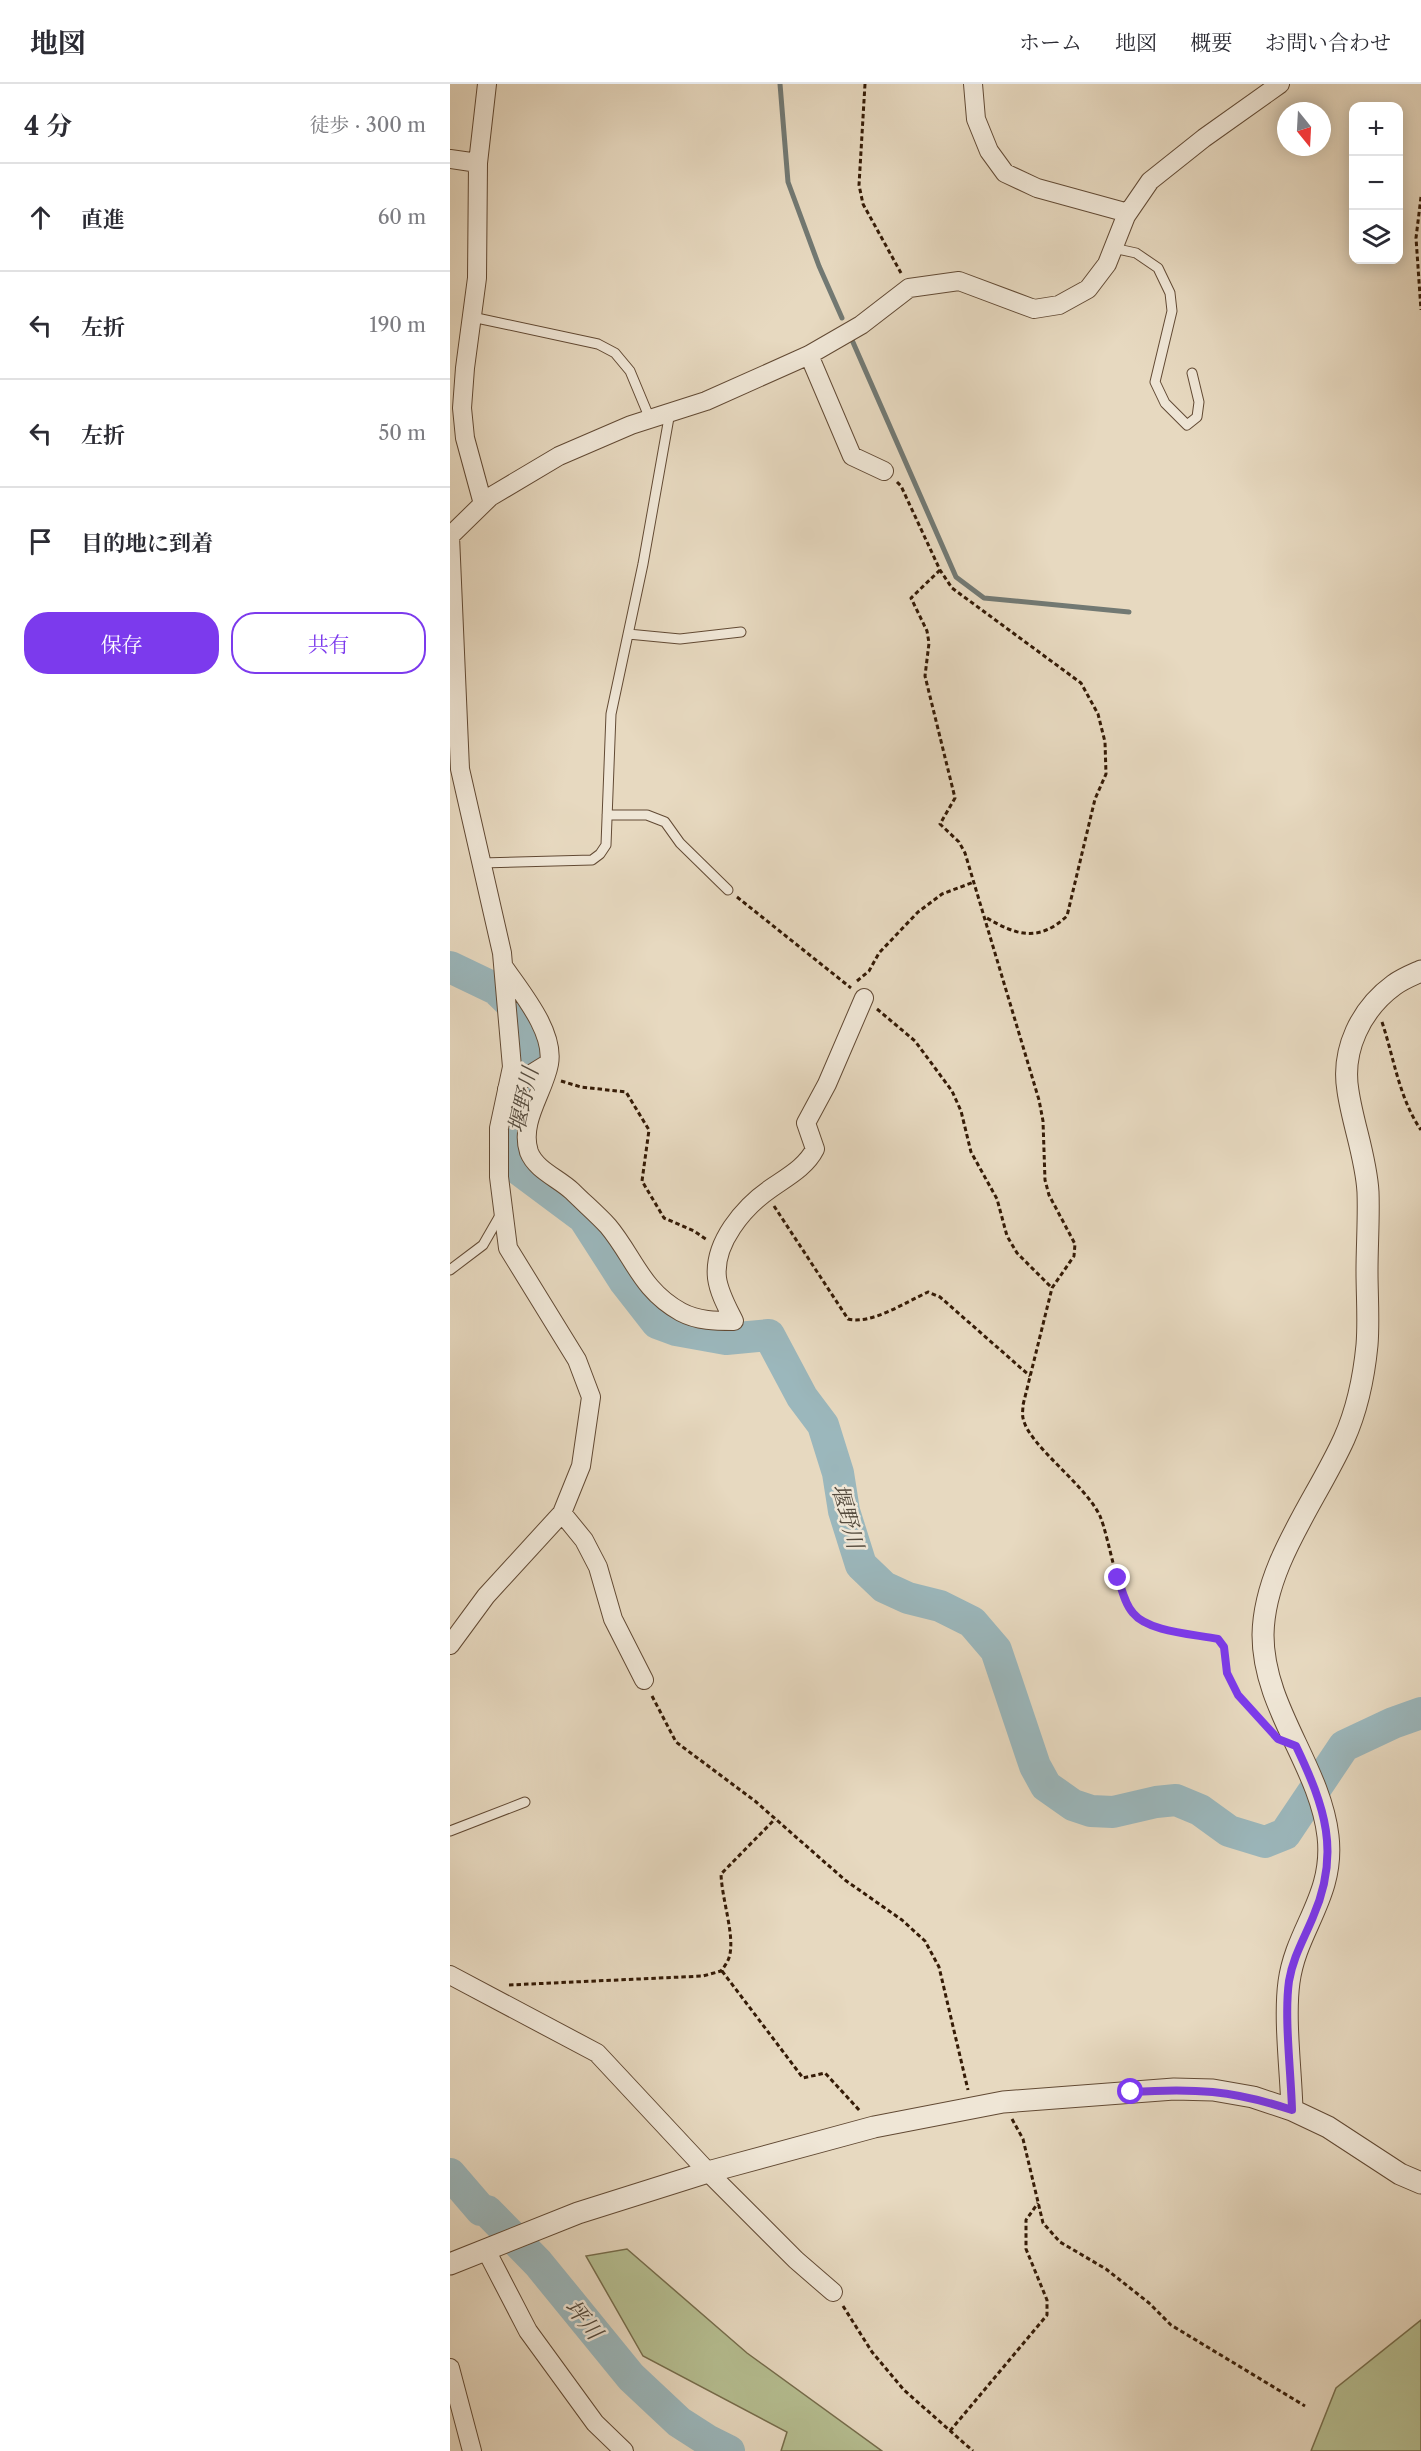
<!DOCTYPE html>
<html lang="ja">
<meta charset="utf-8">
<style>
:root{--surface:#fff;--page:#f2f2f3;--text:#2b2b33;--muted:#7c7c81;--line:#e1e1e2;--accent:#7c3aed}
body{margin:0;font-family:"Libre Caslon Text","Noto Serif JP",serif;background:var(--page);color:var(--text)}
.controls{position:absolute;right:18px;top:18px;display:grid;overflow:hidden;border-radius:12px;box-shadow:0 3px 15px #0003}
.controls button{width:54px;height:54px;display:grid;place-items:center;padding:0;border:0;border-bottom:2px solid var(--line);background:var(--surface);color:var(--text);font:30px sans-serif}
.compass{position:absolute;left:827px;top:18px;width:54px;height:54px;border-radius:50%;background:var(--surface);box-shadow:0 3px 15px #0003;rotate:162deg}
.stop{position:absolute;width:18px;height:18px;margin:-14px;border:4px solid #7c3aed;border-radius:50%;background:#fff}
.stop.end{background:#7c3aed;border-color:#fff;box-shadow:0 2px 6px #0008}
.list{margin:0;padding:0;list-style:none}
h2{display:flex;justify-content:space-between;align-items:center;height:78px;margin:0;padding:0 24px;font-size:26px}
h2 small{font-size:20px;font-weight:400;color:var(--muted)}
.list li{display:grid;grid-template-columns:39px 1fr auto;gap:18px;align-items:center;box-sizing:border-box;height:108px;padding:0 24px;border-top:2px solid var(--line)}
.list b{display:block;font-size:22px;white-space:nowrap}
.list em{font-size:20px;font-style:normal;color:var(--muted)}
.actions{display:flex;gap:12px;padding:18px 24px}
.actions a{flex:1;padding:14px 0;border:2px solid var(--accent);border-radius:24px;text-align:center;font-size:21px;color:var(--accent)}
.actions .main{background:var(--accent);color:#fff}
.icon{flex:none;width:33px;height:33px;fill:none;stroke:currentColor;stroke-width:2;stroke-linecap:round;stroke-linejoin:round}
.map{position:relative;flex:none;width:971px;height:2367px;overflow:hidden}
header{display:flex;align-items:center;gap:36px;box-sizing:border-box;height:84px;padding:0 30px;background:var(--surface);border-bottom:2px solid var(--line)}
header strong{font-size:28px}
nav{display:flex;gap:33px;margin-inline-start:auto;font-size:21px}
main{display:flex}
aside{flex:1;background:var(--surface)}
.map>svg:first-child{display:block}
.green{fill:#b6bf92;stroke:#766d4c;stroke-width:1.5}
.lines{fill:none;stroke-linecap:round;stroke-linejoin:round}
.stream{stroke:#727973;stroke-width:5}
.river{stroke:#9bb7bc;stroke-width:32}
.service-casing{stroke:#624a34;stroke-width:11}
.minor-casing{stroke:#624a34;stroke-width:20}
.tertiary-casing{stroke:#624a34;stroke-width:23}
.path{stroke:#351b06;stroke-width:3;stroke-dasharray:4.5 3;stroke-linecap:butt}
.service{stroke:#efe6d6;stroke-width:9}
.minor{stroke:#efe6d6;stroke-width:18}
.tertiary{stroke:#efe6d6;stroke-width:21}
.route{stroke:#7c3aed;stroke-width:8}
.labels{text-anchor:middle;stroke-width:5;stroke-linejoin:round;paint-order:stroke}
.water-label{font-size:22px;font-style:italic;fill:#544a3d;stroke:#efe6d6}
</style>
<header>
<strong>地図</strong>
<nav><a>ホーム</a><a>地図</a><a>概要</a><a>お問い合わせ</a></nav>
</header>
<main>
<aside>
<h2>4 分<small>徒歩 · 300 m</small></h2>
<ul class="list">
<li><svg class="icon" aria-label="ahead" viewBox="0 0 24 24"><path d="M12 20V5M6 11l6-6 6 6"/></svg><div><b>直進</b></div><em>60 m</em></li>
<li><svg class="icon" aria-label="left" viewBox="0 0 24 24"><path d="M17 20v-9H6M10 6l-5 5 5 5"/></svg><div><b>左折</b></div><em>190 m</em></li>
<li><svg class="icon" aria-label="left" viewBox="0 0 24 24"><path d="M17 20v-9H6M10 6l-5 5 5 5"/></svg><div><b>左折</b></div><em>50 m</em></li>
<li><svg class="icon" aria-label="arrive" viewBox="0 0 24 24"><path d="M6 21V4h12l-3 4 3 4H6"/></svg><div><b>目的地に到着</b></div></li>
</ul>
<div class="actions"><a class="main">保存</a><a>共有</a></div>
</aside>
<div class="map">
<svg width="971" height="2367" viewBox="0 0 971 2367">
<rect width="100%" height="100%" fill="#e7d9c0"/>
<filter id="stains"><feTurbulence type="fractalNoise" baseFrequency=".00333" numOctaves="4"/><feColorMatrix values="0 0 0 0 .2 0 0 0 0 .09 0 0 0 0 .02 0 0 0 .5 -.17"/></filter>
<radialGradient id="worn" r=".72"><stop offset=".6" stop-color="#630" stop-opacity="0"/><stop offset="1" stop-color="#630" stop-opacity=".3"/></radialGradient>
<!-- green -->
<path class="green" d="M177,2165L297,2269L432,2367H331L337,2348L193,2272L136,2172Z
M971,2236V2367H861L886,2304Z"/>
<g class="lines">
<!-- stream -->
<path class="stream" d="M330,0L338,98L369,182L392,234
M402,256L506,493L534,514L679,528"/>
<!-- river -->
<path class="river" d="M0,883L46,905L73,931L84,969L63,1057L67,1084L134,1134L175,1198L207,1239L226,1246L276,1255L319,1251L352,1313L373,1341L388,1389L394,1427L411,1481L434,1503L458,1514L490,1522L522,1538L546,1566L585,1682L596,1702L623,1721L641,1727L663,1728L706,1718L726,1716L750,1726L779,1747L815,1758L835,1750L894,1662L943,1639L971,1629
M0,2090L31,2126L37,2127L88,2179L181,2293L229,2338L257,2356L279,2367"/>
<!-- service casing -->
<g class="service-casing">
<path id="service" d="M663,164L686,169L708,184L720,209L722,227L705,298L715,319L737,341L747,333L749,318L742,289
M22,233L148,260L165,269L180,287L200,335
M178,550L230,555L291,548
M157,731H197L215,738L230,759L278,806
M31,779L142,776L150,770L156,761L161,630L193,480L220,328
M0,1186L33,1161L52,1128
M0,1747L75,1718"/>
</g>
<!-- minor casing -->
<g class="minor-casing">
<path id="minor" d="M523,0L526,35L539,67L555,89L587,104L678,129
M0,75L28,79
M359,271L402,372L434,387
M33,420L15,354L12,324L15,284L27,194L28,79L37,0
M0,452L40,413L109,372L181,341L256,317L359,271L411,241L459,204L509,197L584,225L609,221L638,205L657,180L676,132L700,97L754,54L830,0
M54,883C71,908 105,948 99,980C94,1008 69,1038 79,1068C86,1086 108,1094 122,1107C134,1119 147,1130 158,1142C184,1173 191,1206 231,1228C248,1237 266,1237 284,1237C277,1223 269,1209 267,1194C263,1159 294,1123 320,1105C337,1093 356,1083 365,1065L356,1039L377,1000L414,914
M57,1005L99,979
M112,1429L134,1456L148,1483L163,1535L194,1596
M0,1561L36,1512L112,1429L131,1382L141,1313L127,1276L58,1164L49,1093V1044L62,983L52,869L10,685L0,452
M0,1891L147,1969L258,2088L346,2176L383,2208
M36,2166L78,2247L145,2339L174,2367
M0,2284L22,2367"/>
</g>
<!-- tertiary casing -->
<g class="tertiary-casing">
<path id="tertiary" d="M842,2026C841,1987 834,1935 839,1898C846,1845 885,1812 878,1752C870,1682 813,1624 813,1551C814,1481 866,1417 894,1355C907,1326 914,1292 917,1261C919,1237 917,1212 917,1187C917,1161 919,1134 918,1108C916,1073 903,1041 898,1007C891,966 911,925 944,901C952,895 962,891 971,887
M0,2180L128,2129L258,2088L424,2043L553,2018L724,2005L763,2006L803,2013L842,2026L878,2043L950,2090L971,2099"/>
</g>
<!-- path -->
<path class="path" d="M415,0L409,101L413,120L451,189
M971,113L966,154L971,226
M447,398L451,402L490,486L502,504L631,599L648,630L655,658L656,690L645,715L617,832C588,859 566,851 535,833
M490,486L461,514L477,547L479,559L475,592L505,714L490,740L509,758L515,769L589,1016L593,1037L595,1096L599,1111L625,1160L624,1172L602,1204L573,1321C573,1325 572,1330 573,1334C578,1361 635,1400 650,1432C660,1456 667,1515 685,1531C705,1550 741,1550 768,1555C777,1566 773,1577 778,1590C785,1610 800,1624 814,1639
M287,813L401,904
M407,897L419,887L429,869L468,828L492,810L524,798
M427,925L465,957L502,1007L511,1027L521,1068L547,1115L557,1152L567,1169L602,1204
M932,938C944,974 949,1014 971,1046
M111,997L131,1003L176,1008L199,1046L192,1097L214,1134L244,1147L257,1156
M324,1122L398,1235C421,1241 456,1218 478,1208L490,1213L580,1292
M202,1612L226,1658L305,1717L395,1796L452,1836L475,1857L489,1883L518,2006
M272,1887L353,1994L375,1989L411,2028
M59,1901L253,1892L271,1887C275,1882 279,1876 280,1870C284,1848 272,1816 271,1790L325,1735
M562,2035L573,2055L593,2139L610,2158L656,2185L699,2219L721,2241L855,2322
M393,2222L422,2268L454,2306L523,2367
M500,2347L597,2231V2216L576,2165V2136L588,2119"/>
<!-- service -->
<use href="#service" class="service"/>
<!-- minor -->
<use href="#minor" class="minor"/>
<!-- tertiary -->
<use href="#tertiary" class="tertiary"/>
</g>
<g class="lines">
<!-- route -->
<path class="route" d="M668,1494C672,1506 675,1520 683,1529C698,1548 744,1550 768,1555L774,1563L777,1589L788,1611L828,1655L846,1662C875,1723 891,1769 863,1833C854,1855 843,1873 839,1897C834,1933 841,1988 842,2026C782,2006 744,2004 681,2008"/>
</g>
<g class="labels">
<!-- water labels -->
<g class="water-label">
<text transform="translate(73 1016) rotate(-77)" y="8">堰野川</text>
<text transform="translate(398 1432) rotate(75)" y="8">堰野川</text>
<text transform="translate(134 2235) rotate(51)" y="8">坪川</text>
</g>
</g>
<rect width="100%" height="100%" filter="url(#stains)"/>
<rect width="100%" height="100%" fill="url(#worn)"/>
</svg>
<div class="controls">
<button>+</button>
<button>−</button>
<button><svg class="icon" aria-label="layers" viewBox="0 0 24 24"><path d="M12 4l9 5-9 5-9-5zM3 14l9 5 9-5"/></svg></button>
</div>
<svg class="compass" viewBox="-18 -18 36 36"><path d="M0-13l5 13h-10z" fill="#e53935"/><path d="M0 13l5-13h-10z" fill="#7c7c81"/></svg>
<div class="stop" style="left:681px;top:2008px"></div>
<div class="stop end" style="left:668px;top:1494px"></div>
</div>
</main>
